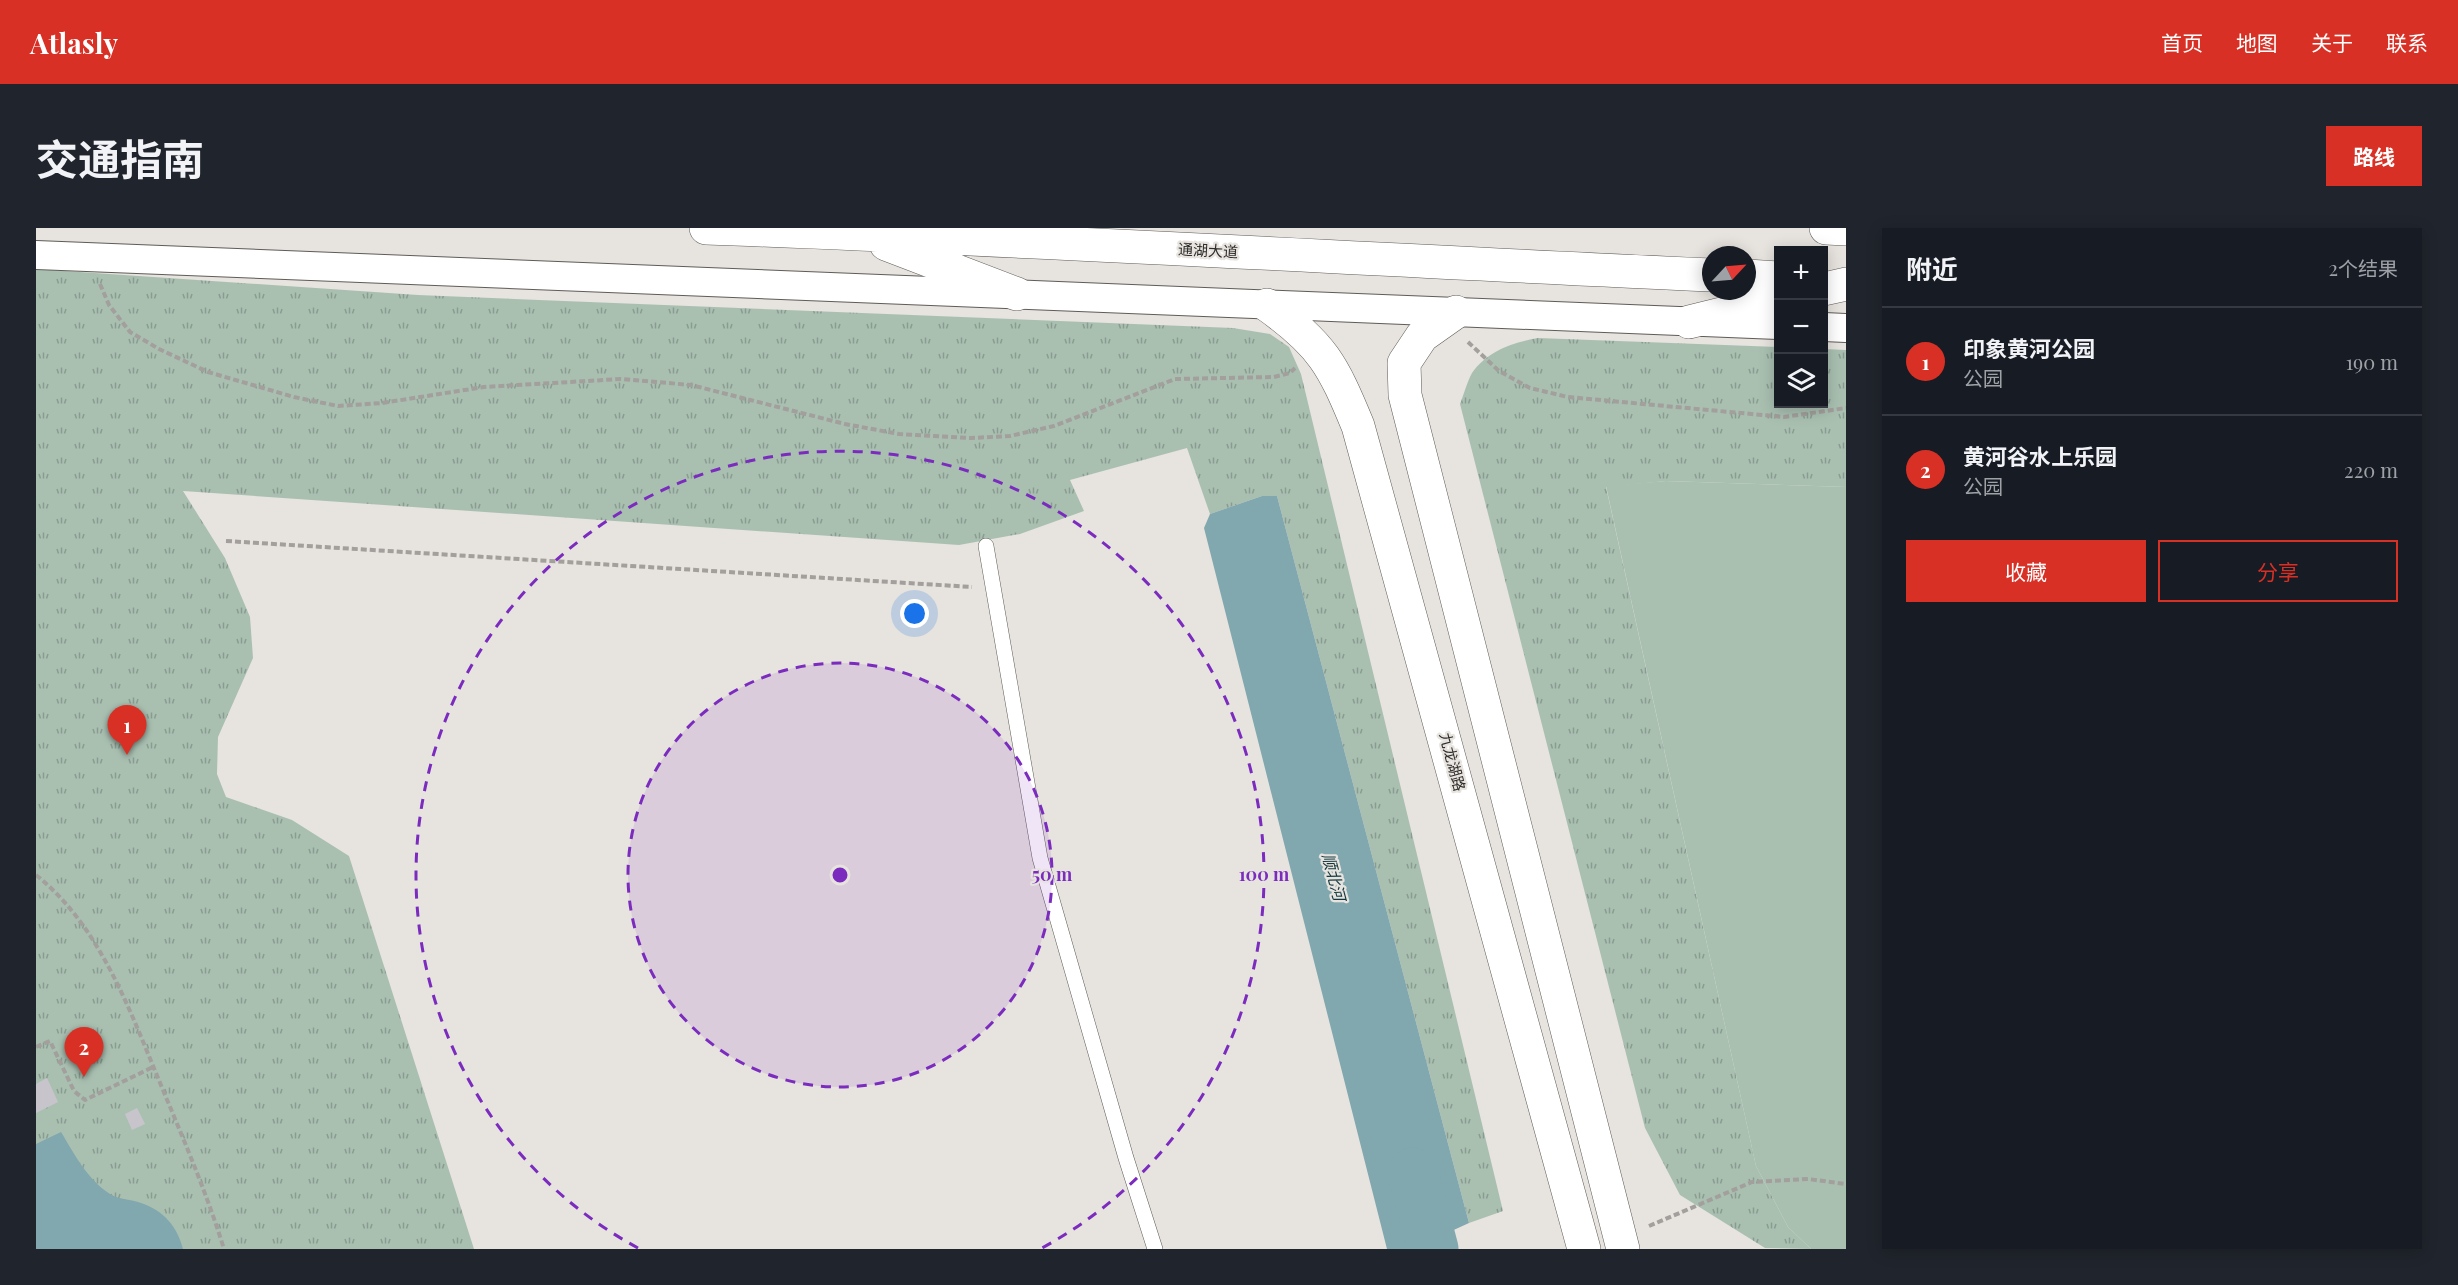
<!DOCTYPE html>
<html lang="zh">
<meta charset="utf-8">
<style>
:root{--surface:#171b24;--page:#20242c;--text:#f1f3f6;--muted:#9ea1a6;--line:#363941;--accent:#d93025}
body{margin:0;font-family:"Playfair Display","Noto Sans SC",serif;background:var(--page);color:var(--text)}
.controls{position:absolute;right:18px;top:18px;display:grid;overflow:hidden;border-radius:0px;box-shadow:0 3px 15px #0003}
.controls button{width:54px;height:54px;display:grid;place-items:center;padding:0;border:0;border-bottom:2px solid var(--line);background:var(--surface);color:var(--text);font:30px sans-serif}
.compass{position:absolute;left:1666px;top:18px;width:54px;height:54px;border-radius:50%;background:var(--surface);box-shadow:0 3px 15px #0003;rotate:64deg}
.you{position:absolute;left:879px;top:386px;width:21px;height:21px;margin:-15px;border:4px solid #fff;border-radius:50%;background:#1a73e8;box-shadow:0 0 0 9px #1a73e833}
.badge{display:grid;place-items:center;width:39px;height:39px;border-radius:50%;background:var(--accent);color:#fff;font-size:20px;font-weight:700}
.pin{position:absolute;translate:-50% -50px;filter:drop-shadow(0 2px 3px #0008)}
.pin::after{content:'';position:absolute;top:32px;width:21px;height:18px;background:inherit;clip-path:polygon(0 0,100% 0,50% 100%)}
.list{margin:0;padding:0;list-style:none}
h2{display:flex;justify-content:space-between;align-items:center;height:78px;margin:0;padding:0 24px;font-size:26px}
h2 small{font-size:20px;font-weight:400;color:var(--muted)}
.list li{display:grid;grid-template-columns:39px 1fr auto;gap:18px;align-items:center;box-sizing:border-box;height:108px;padding:0 24px;border-top:2px solid var(--line)}
.list b{display:block;font-size:22px;white-space:nowrap}
.list p{margin:0;font-size:20px;white-space:nowrap;color:var(--muted)}
.list em{font-size:20px;font-style:normal;color:var(--muted)}
.actions{display:flex;gap:12px;padding:18px 24px}
.actions a{flex:1;padding:14px 0;border:2px solid var(--accent);border-radius:0px;text-align:center;font-size:21px;color:var(--accent)}
.actions .main{background:var(--accent);color:#fff}
.icon{flex:none;width:33px;height:33px;fill:none;stroke:currentColor;stroke-width:2;stroke-linecap:round;stroke-linejoin:round}
.map{position:relative;flex:none;width:1810px;height:1021px;overflow:hidden;border-radius:0px}
header{display:flex;align-items:center;gap:36px;box-sizing:border-box;height:84px;padding:0 30px;background:var(--accent);color:#fff}
header strong{font-size:28px}
nav{display:flex;gap:33px;margin-inline-start:auto;font-size:21px}
.intro{display:flex;align-items:center;justify-content:space-between;box-sizing:border-box;height:144px;padding:0 36px}
h1{margin:0;font-size:42px}
.button{padding:15px 27px;border-radius:0px;background:var(--accent);color:#fff;font-size:21px;font-weight:700}
main{display:flex;gap:36px;padding:0 36px}
aside{flex:1;background:var(--surface);border-radius:0px;box-shadow:0 3px 15px #0003}
.map>svg:first-child{display:block}
.grass{fill:#a9c0b1}
.park{fill:url(#park-tufts)}
.water{fill:#81a7af}
.lines{fill:none;stroke-linecap:round;stroke-linejoin:round}
.river{stroke:#81a7af;stroke-width:51}
.building{fill:#c7c5cb}
.service-casing{stroke:#5f5c58;stroke-width:16}
.minor-casing{stroke:#5f5c58;stroke-width:30}
.tertiary-casing{stroke:#5f5c58;stroke-width:34}
.primary-casing{stroke:#5f5c58;stroke-width:34}
.path{stroke:#a29f9c;stroke-width:4;stroke-dasharray:6 3;stroke-linecap:butt}
.service{stroke:#fff;stroke-width:15}
.minor{stroke:#fff;stroke-width:28}
.tertiary{stroke:#fff;stroke-width:33}
.primary{stroke:#fff;stroke-width:33}
.ring{fill:none;stroke:#7b2cbf;stroke-width:3;stroke-dasharray:10 8}
.labels{text-anchor:middle;stroke-width:4.5;stroke-linejoin:round;paint-order:stroke}
.street-label{font-size:15px;fill:#2f2e2c;stroke:#e7e3de}
.water-label{font-size:16px;font-style:italic;fill:#13383f;stroke:#e7e3de}
.centre{fill:#7b2cbf;stroke:#e7e3de;stroke-width:3}
.ring-label{font-size:18px;text-anchor:middle;font-weight:bold;fill:#7b2cbf;stroke:#e7e3de;stroke-width:4.5;stroke-linejoin:round;paint-order:stroke}
</style>
<header>
<strong>Atlasly</strong>
<nav><a>首页</a><a>地图</a><a>关于</a><a>联系</a></nav>
</header>
<div class="intro"><h1>交通指南</h1><a class="button">路线</a></div>
<main>
<div class="map">
<svg width="1810" height="1021" viewBox="0 0 1810 1021">
<defs>
<pattern id="park-tufts" width="24" height="20" patternUnits="userSpaceOnUse" patternTransform="scale(1.5)"><rect width="24" height="20" fill="#a9c0b1"/><path d="M3 7l-1-3M5 7V3M7 7l1-3M15 17l-1-3M17 17v-4M19 17l1-3" fill="none" stroke="#8a9c90"/></pattern>
</defs>
<rect width="100%" height="100%" fill="#e7e3de"/>
<!-- grass -->
<path class="grass" d="M1630,253L1810,259V1021H1775L1752,999L1720,938L1570,258Z"/>
<!-- park -->
<path class="park" d="M0,41L382,67L1197,100L1234,106L1253,119L1265,146L1467,983L1433,995L1241,268H1226L1174,286L1151,220L1034,252L1048,283L984,306L923,317L147,263L189,330L214,389L217,430L182,509L181,546L190,569L256,592L313,628L438,1021H0Z
M1502,110L1742,119V176H1788V121L1810,122V259L1630,253L1570,259L1720,938L1752,999L1775,1021L1729,1020L1644,967L1609,900L1424,176C1428,166 1431,154 1436,145C1451,123 1478,114 1502,110Z"/>
<!-- water -->
<path class="water" d="M1226,268H1241L1433,995L1376,1021H1351L1168,300L1174,286Z
M25,904C39,927 51,951 74,966C84,972 95,971 105,975C128,983 141,998 147,1021H0V916Z"/>
<g class="lines">
<!-- river -->
<path class="river" d="M1377,945L1397,1021"/>
</g>
<!-- building -->
<path class="building" d="M11,850L22,874L0,885V856Z
M101,880L109,896L96,902L89,886Z"/>
<g class="lines">
<!-- service casing -->
<g class="service-casing">
<path id="service" d="M950,318L1004,630L1090,930L1119,1021"/>
</g>
<!-- minor casing -->
<g class="minor-casing">
<path id="minor" d="M0,27L1742,97
M1788,99L1810,100"/>
</g>
<!-- tertiary casing -->
<g class="tertiary-casing">
<path id="tertiary" d="M1231,77C1286,116 1297,137 1322,198L1548,1021
M1420,84L1386,108L1368,135L1369,167L1587,1021"/>
</g>
<!-- primary casing -->
<g class="primary-casing">
<path id="primary" d="M670,0C1005,12 1340,32 1675,47
M1790,0L1810,1
M850,16L981,66
M1711,48L1742,50
M1788,61L1810,56
M1653,94L1742,72"/>
</g>
<!-- path -->
<path class="path" d="M64,56L73,77L94,104L123,121L172,144L258,169L302,178L346,175L448,159L585,151L655,157L809,196L863,206L935,210L974,208L1018,198L1139,151L1238,149L1254,145L1259,140
M1432,114L1463,143L1494,160L1532,169L1748,189L1810,180
M190,313L936,359
M0,647C66,700 95,786 127,862C149,915 171,966 188,1021
M0,819L14,813L38,863L49,872L117,839
M1613,998L1716,954L1772,951L1810,956"/>
<!-- service -->
<use href="#service" class="service"/>
<!-- minor -->
<use href="#minor" class="minor"/>
<!-- tertiary -->
<use href="#tertiary" class="tertiary"/>
<!-- primary -->
<use href="#primary" class="primary"/>
</g>
<!-- distance rings -->
<circle cx="804" cy="647" r="212" fill="#7b2cbf" fill-opacity=".12"/>
<g class="ring">
<circle cx="804" cy="647" r="212"/>
<path d="M602 1020A424 424 0 1 1 1006 1020"/>
</g>
<g class="labels">
<!-- street labels -->
<g class="street-label">
<text transform="translate(1172 23) rotate(3)" y="5">通湖大道</text>
<text transform="translate(1416 534) rotate(75)" y="5">九龙湖路</text>
</g>
<!-- water labels -->
<g class="water-label">
<text transform="translate(1298 649) rotate(75)" y="6">顺北河</text>
</g>
</g>
<circle cx="804" cy="647" r="9" class="centre"/>
<g class="ring-label">
<text x="1016" y="653">50 m</text>
<text x="1228" y="653">100 m</text>
</g>
</svg>
<div class="controls">
<button>+</button>
<button>−</button>
<button><svg class="icon" aria-label="layers" viewBox="0 0 24 24"><path d="M12 4l9 5-9 5-9-5zM3 14l9 5 9-5"/></svg></button>
</div>
<svg class="compass" viewBox="-18 -18 36 36"><path d="M0-13l5 13h-10z" fill="#e53935"/><path d="M0 13l5-13h-10z" fill="#9ea1a6"/></svg>
<div class="you"></div>
<div class="pin badge" style="left:91px;top:527px">1</div>
<div class="pin badge" style="left:48px;top:849px">2</div>
</div>
<aside>
<h2>附近<small>2个结果</small></h2>
<ul class="list">
<li><span class="badge">1</span><div><b>印象黄河公园</b><p>公园</p></div><em>190 m</em></li>
<li><span class="badge">2</span><div><b>黄河谷水上乐园</b><p>公园</p></div><em>220 m</em></li>
</ul>
<div class="actions"><a class="main">收藏</a><a>分享</a></div>
</aside>
</main>
